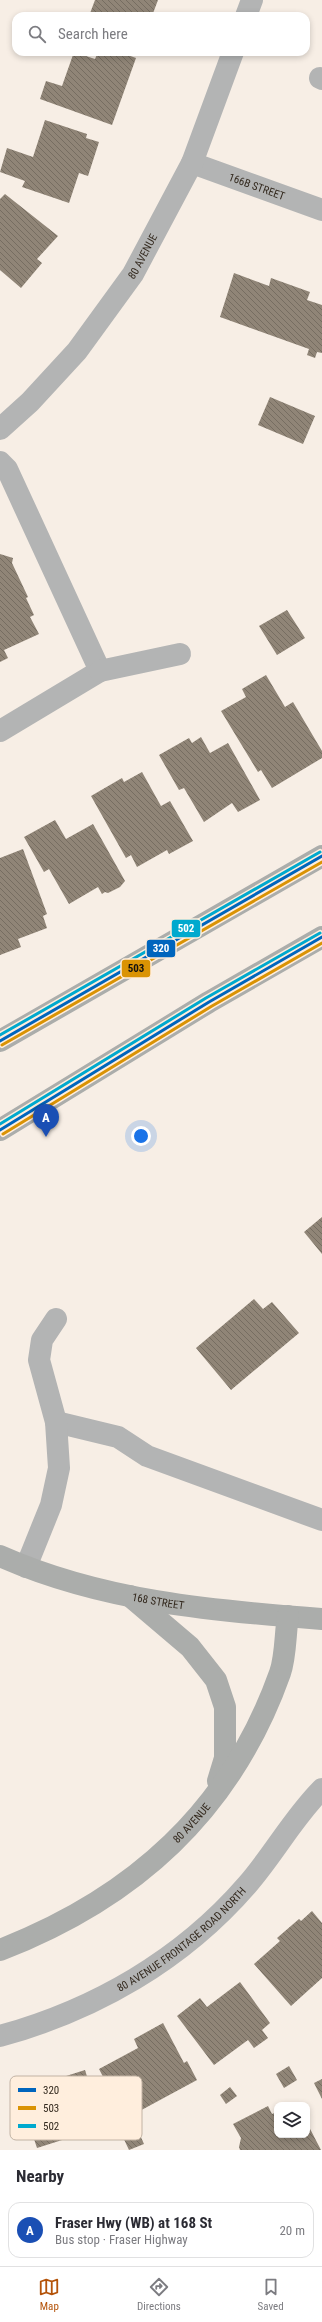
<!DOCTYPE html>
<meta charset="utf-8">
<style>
:root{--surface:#fff;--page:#f2f2f3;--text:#2b2b33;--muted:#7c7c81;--line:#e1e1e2;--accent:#b45309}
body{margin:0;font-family:"Roboto Condensed",sans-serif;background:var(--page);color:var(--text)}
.controls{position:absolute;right:12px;bottom:12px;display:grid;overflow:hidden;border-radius:8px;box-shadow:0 2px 6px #0003}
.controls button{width:36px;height:36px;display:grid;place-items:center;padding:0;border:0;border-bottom:1px solid var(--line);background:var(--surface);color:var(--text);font:20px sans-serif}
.you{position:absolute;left:141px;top:1136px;width:14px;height:14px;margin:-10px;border:3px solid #fff;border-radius:50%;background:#1a73e8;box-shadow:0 0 0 6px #1a73e833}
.badge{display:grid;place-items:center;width:26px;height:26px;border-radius:50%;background:var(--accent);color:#fff;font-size:13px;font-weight:700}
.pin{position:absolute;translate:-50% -33px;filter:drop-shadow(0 1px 2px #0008)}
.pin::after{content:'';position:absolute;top:21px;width:14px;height:12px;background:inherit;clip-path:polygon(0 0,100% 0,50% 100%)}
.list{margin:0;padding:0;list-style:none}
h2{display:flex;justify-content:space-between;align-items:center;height:52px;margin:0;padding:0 16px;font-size:17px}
h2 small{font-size:13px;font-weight:400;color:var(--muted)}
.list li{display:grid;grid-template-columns:26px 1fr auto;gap:12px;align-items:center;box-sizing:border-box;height:56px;margin:0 8px 8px;padding:0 8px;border:1px solid var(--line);border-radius:12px}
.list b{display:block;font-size:15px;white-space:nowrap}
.list p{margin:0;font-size:13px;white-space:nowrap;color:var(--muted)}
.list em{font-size:13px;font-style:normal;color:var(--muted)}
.icon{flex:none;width:22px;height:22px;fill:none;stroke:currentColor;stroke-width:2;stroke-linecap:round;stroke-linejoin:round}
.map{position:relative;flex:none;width:322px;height:2150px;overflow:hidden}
.search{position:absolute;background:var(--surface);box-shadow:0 2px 6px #0003;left:12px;right:12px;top:12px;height:44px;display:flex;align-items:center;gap:10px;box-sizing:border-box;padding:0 14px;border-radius:12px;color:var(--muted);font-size:15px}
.sheet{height:116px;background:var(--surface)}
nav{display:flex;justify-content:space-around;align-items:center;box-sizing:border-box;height:56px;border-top:1px solid var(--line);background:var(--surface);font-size:11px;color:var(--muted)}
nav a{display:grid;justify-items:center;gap:2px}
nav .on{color:var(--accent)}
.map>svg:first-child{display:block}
.building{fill:url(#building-back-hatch)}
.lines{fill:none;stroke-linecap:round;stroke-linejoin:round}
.minor{stroke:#b3b4b4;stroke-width:22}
.major{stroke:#abadab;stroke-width:22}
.bus-1-casing{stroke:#fed;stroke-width:6}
.bus-2-casing{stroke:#fed;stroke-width:6}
.bus-3-casing{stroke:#fed;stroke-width:6}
.bus-1{stroke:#0065bd;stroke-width:3}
.bus-2{stroke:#da9304;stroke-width:3}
.bus-3{stroke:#00a9ce;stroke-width:3}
.labels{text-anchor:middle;stroke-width:4;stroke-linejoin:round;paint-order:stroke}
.street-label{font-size:11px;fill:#33291e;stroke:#fed}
.key{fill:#fed;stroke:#c2b3a4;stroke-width:1}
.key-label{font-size:11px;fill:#33291e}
.line-badge{stroke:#fed;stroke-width:1.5}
.badge-label{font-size:11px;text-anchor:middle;font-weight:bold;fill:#fff}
.pale-badge-label{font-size:11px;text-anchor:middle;font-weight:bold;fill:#111}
</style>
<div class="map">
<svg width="322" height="2150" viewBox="0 0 322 2150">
<defs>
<pattern id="building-back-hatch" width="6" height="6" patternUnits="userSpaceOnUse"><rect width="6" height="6" fill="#908577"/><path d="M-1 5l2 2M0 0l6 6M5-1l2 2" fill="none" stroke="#766d61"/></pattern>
</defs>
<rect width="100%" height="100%" fill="#f7eee5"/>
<!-- building -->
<path class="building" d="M95,0H158L152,16H89Z
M74,52L95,59L98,52H119L136,58L112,125L40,99L46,81L62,86Z
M45,120L87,134L86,138L99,142L88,176L79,173L69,203L22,187L25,181L0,172L7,148L33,157Z
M5,194L58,236L37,259L42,263L21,288L0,270V199Z
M234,273L269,286L271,278L310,292L307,300L322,305V353L317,352L315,358L307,355L309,349L220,317Z
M270,397L315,416L303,444L258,425Z
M0,554L13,558L12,563L28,597L26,598L34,615L30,617L39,634L4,650L8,658L0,662Z
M287,610L305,638L277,655L259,626Z
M266,675L285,707L293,702L322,751V758L272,788L261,770L258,772L221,711L246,697L242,689Z
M201,737L210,753L228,743L260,800L238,812L232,803L204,822L184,788L179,790L159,755L189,738L192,743Z
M142,772L161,806L170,801L193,841L169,854L167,850L137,867L131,855L126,858L91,796L122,778L124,782Z
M55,820L66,839L93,824L125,881L120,887L108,893L105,892L102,894L98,887L69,904L49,869L44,872L24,837Z
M23,849L47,914L43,916L47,928L18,939L21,947L0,955V858Z
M322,1217V1254L304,1232Z
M254,1299L263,1309L272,1302L299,1333L231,1390L196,1348Z
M312,1911L322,1923V1978L291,2006L254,1964L280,1941L277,1938L299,1919L301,1921Z
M240,1982L270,2023L262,2030L268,2038L254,2048L248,2040L214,2065L177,2016L200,1998L207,2007Z
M163,2023L184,2063L187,2061L197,2080L123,2120L112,2100L114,2098L99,2069L138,2048L134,2039Z
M289,2066L297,2080L284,2088L276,2074Z
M85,2070L103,2127L37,2148L29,2124L20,2127L11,2098L24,2093L23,2088L52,2079L53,2083L63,2080V2077Z
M322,2079V2099L314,2083Z
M230,2087L237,2096L226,2104L220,2095Z
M268,2106L272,2114L277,2112V2135H307V2123L321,2150H240L239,2147L241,2138L233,2124Z
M136,2126L144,2144L129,2150L121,2133Z"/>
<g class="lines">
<!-- minor -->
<g class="minor">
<path d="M246,16L252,0"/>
<path d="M320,78L322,79"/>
<path id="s1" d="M192,163L322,210"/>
<path id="s2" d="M0,429L30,402L77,351L133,274L192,163L233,52"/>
<path d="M0,462L7,469L100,671L0,731"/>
<path d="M100,671L180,654"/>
<path d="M56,1422L118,1437L147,1456L322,1520"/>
<path d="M26,1567L51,1505L59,1468L56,1422L39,1360L42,1340L56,1319"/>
<path id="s3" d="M0,2036C95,2010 182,1960 247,1885C274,1854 293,1818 322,1789"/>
</g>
<!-- major -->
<g class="major">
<path d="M0,1041L322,856"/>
<path d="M0,1130L209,1002L322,937"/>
<path id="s4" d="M0,1556C101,1601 213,1611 322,1619"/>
<path d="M130,1596L190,1647L216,1680L225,1707V1758L218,1781"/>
<path id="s5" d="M0,1950C134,1898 231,1811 280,1673C286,1656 285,1634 288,1616"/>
</g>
<!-- bus-1 casing -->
<g class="bus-1-casing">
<path id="bus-1" d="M0,1041L322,856
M0,1130L209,1002L322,937"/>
</g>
<!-- bus-2 casing -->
<g class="bus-2-casing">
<path id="bus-2" d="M2,1045L322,862
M3,1134L212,1006L322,943"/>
</g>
<!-- bus-3 casing -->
<g class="bus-3-casing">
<path id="bus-3" d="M0,1035L320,852
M0,1124L206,998L320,933"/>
</g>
<!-- bus-1 -->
<use href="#bus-1" class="bus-1"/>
<!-- bus-2 -->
<use href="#bus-2" class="bus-2"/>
<!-- bus-3 -->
<use href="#bus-3" class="bus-3"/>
</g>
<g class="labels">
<!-- street labels -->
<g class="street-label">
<text dy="4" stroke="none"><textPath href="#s1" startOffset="69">166B STREET</textPath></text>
<text dy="4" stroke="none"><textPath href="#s2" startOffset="225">80 AVENUE</textPath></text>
<text dy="4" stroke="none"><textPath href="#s4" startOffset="165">168 STREET</textPath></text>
<text dy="4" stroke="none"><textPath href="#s5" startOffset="232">80 AVENUE</textPath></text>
<text dy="4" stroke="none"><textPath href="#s3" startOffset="208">80 AVENUE FRONTAGE ROAD NORTH</textPath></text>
</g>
</g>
<!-- legend -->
<rect x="10" y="2076" width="132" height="64" rx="6" class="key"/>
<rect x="18" y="2088" width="18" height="4" fill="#0065bd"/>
<rect x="18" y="2106" width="18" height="4" fill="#da9304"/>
<rect x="18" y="2124" width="18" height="4" fill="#00a9ce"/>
<g class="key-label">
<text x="43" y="2094">320</text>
<text x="43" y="2112">503</text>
<text x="43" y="2130">502</text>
</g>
<g class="line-badge">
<rect x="171" y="919" width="30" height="19" rx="4" fill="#00a9ce"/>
<rect x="146" y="939" width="30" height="19" rx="4" fill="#0065bd"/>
<rect x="121" y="959" width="30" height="19" rx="4" fill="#da9304"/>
</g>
<g class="badge-label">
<text x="186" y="932">502</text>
<text x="161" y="952">320</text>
</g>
<g class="pale-badge-label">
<text x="136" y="972">503</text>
</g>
</svg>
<div class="controls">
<button><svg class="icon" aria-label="layers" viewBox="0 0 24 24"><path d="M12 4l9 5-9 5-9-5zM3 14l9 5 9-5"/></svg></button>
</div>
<div class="you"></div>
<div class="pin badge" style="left:46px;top:1137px;background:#1a4fb4">A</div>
<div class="search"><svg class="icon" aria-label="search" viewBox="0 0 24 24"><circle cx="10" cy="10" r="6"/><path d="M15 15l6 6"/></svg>Search here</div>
</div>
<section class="sheet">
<h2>Nearby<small></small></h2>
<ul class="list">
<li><span class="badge" style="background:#1a4fb4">A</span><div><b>Fraser Hwy (WB) at 168 St</b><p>Bus stop · Fraser Highway</p></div><em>20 m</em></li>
</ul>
</section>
<nav>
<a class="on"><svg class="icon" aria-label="map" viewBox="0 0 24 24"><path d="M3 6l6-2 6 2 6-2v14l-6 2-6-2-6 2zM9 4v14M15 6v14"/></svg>Map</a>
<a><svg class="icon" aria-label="directions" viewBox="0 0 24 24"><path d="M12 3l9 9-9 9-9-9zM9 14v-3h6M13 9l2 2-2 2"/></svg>Directions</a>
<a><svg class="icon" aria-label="saved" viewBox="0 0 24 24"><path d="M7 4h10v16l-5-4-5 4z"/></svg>Saved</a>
</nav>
